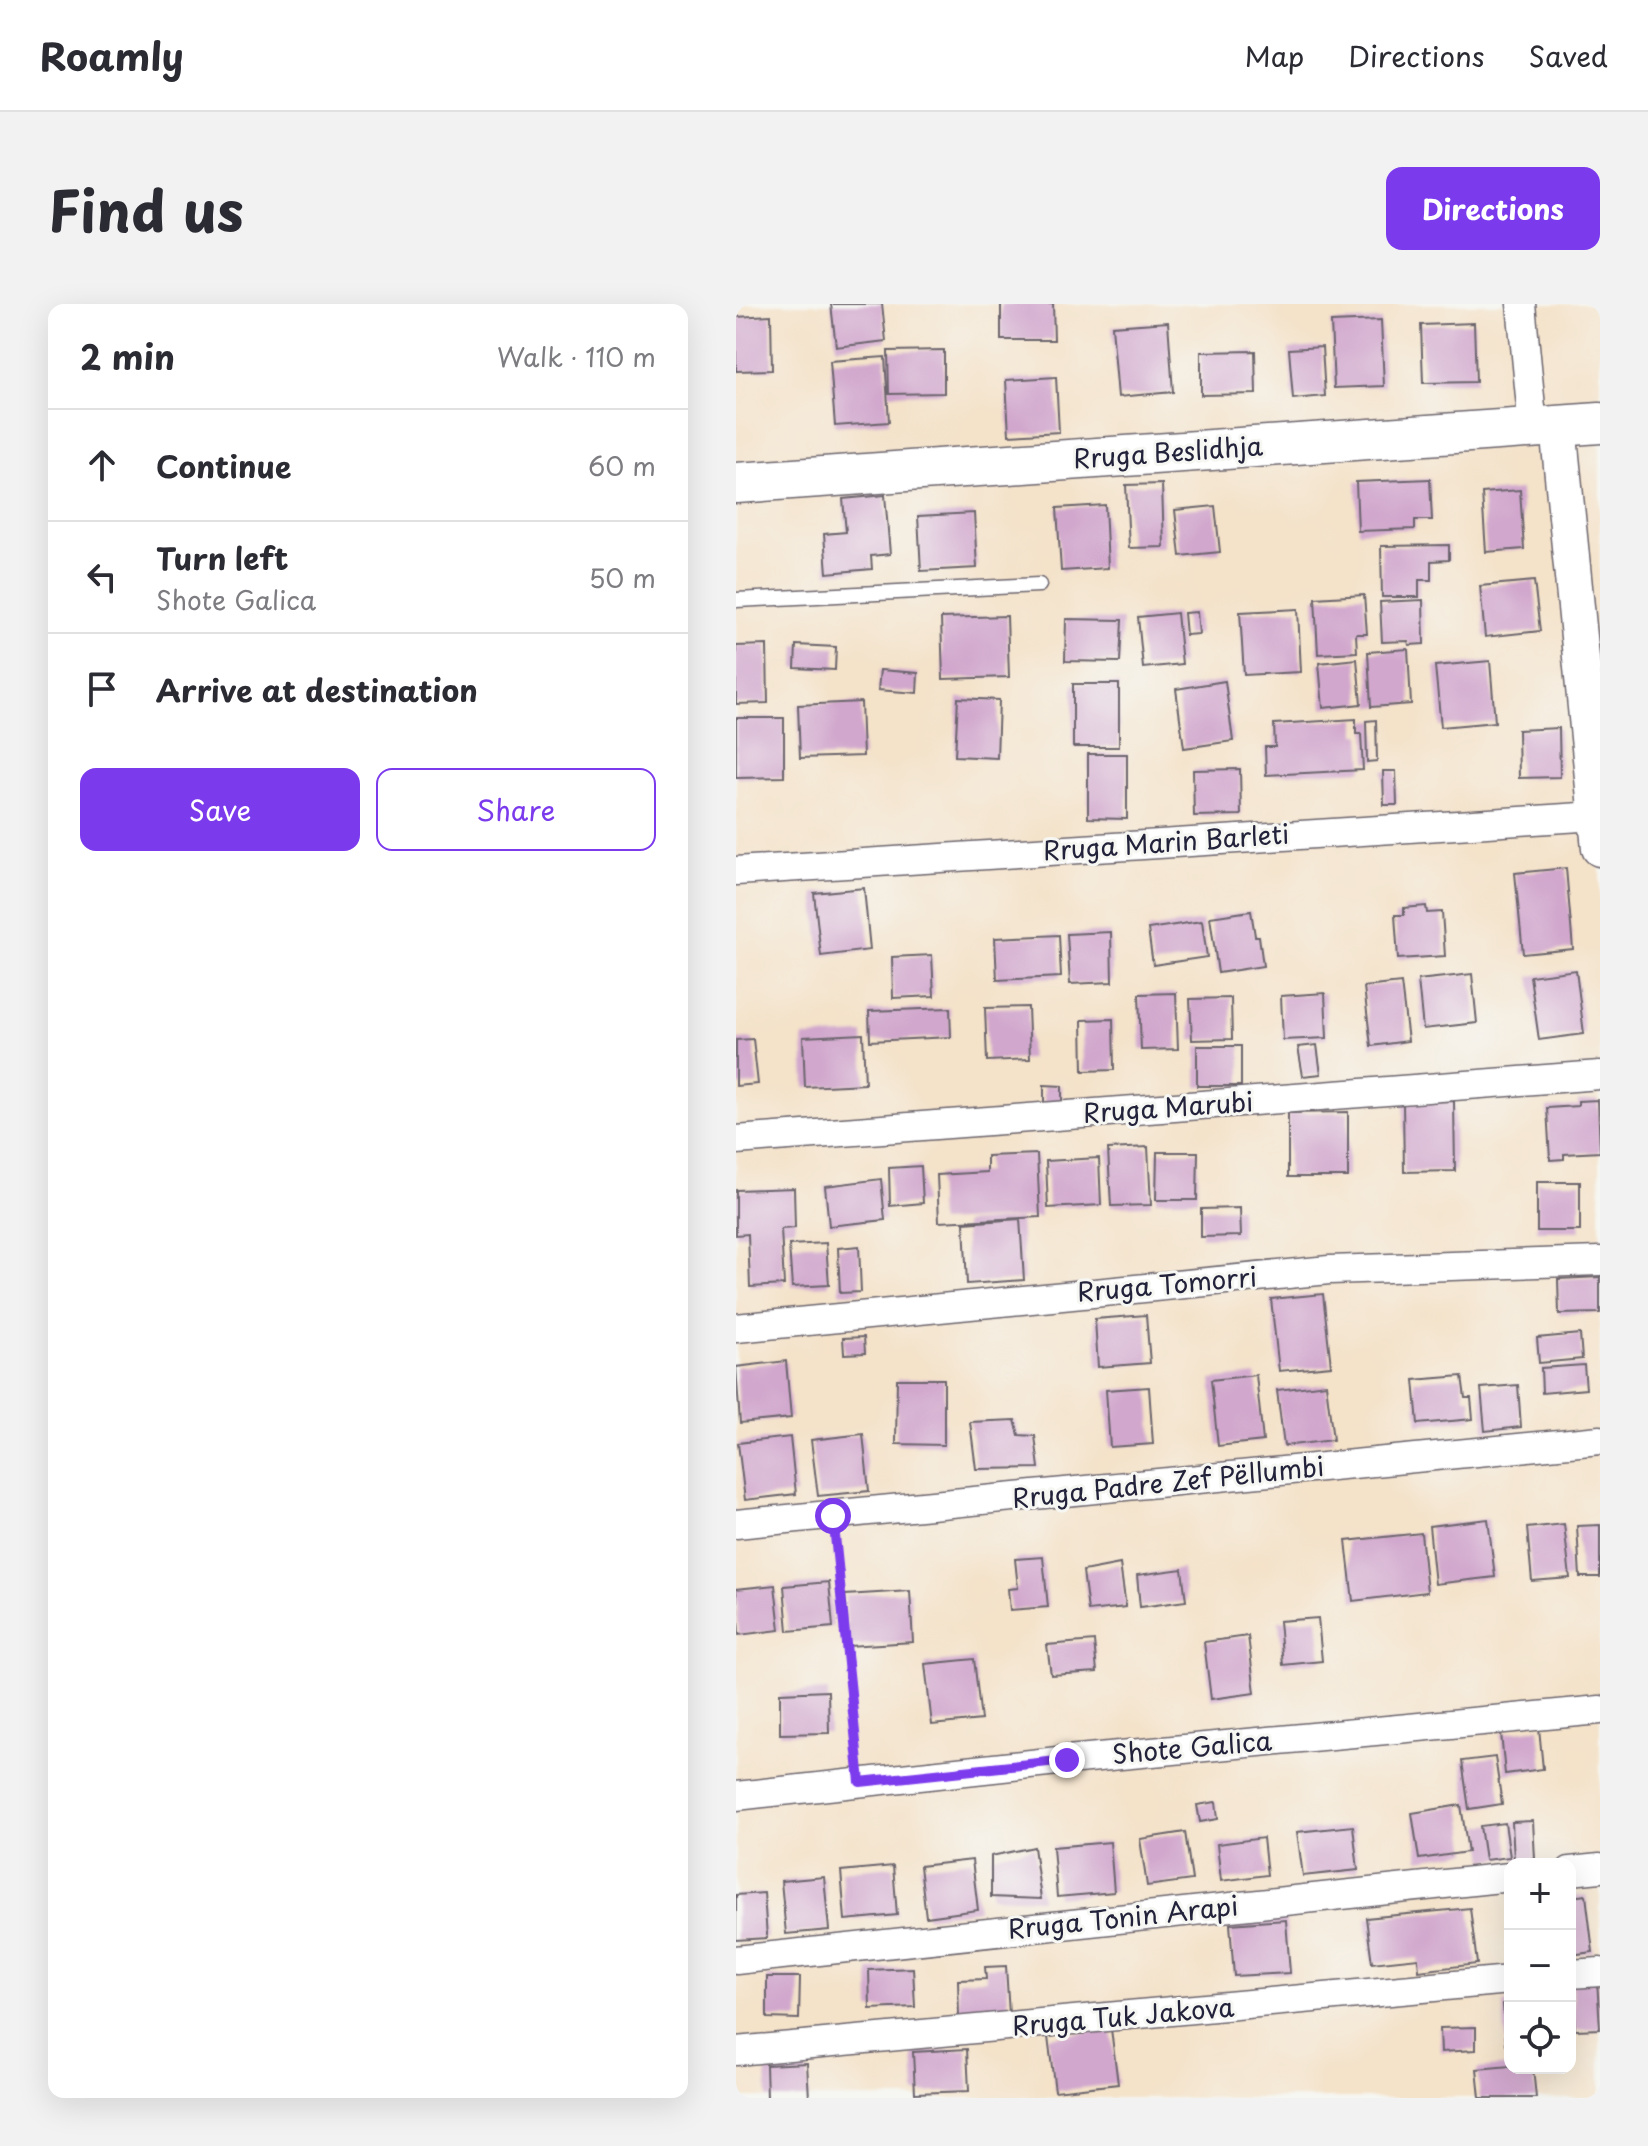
<!DOCTYPE html>
<meta charset="utf-8">
<style>
:root{--surface:#fff;--page:#f2f2f3;--text:#2b2b33;--muted:#7c7c81;--line:#e1e1e2;--accent:#7c3aed}
body{margin:0;font-family:"Playpen Sans",sans-serif;background:var(--page);color:var(--text)}
.controls{position:absolute;right:24px;bottom:24px;display:grid;overflow:hidden;border-radius:16px;box-shadow:0 8px 32px #0002}
.controls button{width:72px;height:72px;display:grid;place-items:center;padding:0;border:0;border-bottom:2px solid var(--line);background:var(--surface);color:var(--text);font:40px sans-serif}
.stop{position:absolute;width:24px;height:24px;margin:-18px;border:6px solid #7c3aed;border-radius:50%;background:#fff}
.stop.end{background:#7c3aed;border-color:#fff;box-shadow:0 2px 8px #0008}
.list{margin:0;padding:0;list-style:none}
h2{display:flex;justify-content:space-between;align-items:center;height:104px;margin:0;padding:0 32px;font-size:34px}
h2 small{font-size:26px;font-weight:400;color:var(--muted)}
.list li{display:grid;grid-template-columns:52px 1fr auto;gap:24px;align-items:center;box-sizing:border-box;height:112px;padding:0 32px;border-top:2px solid var(--line)}
.list b{display:block;font-size:30px;white-space:nowrap}
.list p{margin:0;font-size:26px;white-space:nowrap;color:var(--muted)}
.list em{font-size:26px;font-style:normal;color:var(--muted)}
.actions{display:flex;gap:16px;padding:24px 32px}
.actions a{flex:1;padding:18px 0;border:2px solid var(--accent);border-radius:16px;text-align:center;font-size:28px;color:var(--accent)}
.actions .main{background:var(--accent);color:#fff}
.icon{flex:none;width:44px;height:44px;fill:none;stroke:currentColor;stroke-width:2;stroke-linecap:round;stroke-linejoin:round}
.map{position:relative;flex:none;width:864px;height:1794px;overflow:hidden;border-radius:16px}
header{display:flex;align-items:center;gap:48px;box-sizing:border-box;height:112px;padding:0 40px;background:var(--surface);border-bottom:2px solid var(--line)}
header strong{font-size:38px}
nav{display:flex;gap:44px;margin-inline-start:auto;font-size:28px}
.intro{display:flex;align-items:center;justify-content:space-between;box-sizing:border-box;height:192px;padding:0 48px}
h1{margin:0;font-size:56px}
.button{padding:20px 36px;border-radius:16px;background:var(--accent);color:#fff;font-size:28px;font-weight:700}
main{display:flex;gap:48px;padding:0 48px}
aside{flex:1;background:var(--surface);border-radius:16px;box-shadow:0 8px 32px #0002}
.map>svg:first-child{display:block}
.building{fill:#d1a7cd}
.lines{fill:none;stroke-linecap:round;stroke-linejoin:round}
.service-casing{stroke:#6c656d;stroke-width:17}
.minor-casing{stroke:#6c656d;stroke-width:31}
.tertiary-casing{stroke:#6c656d;stroke-width:39}
.secondary-casing{stroke:#6c656d;stroke-width:43}
.path{stroke:#6c656d;stroke-width:5;stroke-dasharray:2 6;stroke-linecap:butt}
.service{stroke:#fff;stroke-width:14}
.minor{stroke:#fff;stroke-width:28}
.tertiary{stroke:#fff;stroke-width:36}
.secondary{stroke:#fff;stroke-width:40}
.route{stroke:#7c3aed;stroke-width:10}
.labels{text-anchor:middle;stroke-width:6;stroke-linejoin:round;paint-order:stroke}
.street-label{font-size:26px;fill:#22223b;stroke:#f6f6f2}
</style>
<header>
<strong>Roamly</strong>
<nav><a>Map</a><a>Directions</a><a>Saved</a></nav>
</header>
<div class="intro"><h1>Find us</h1><a class="button">Directions</a></div>
<main>
<aside>
<h2>2 min<small>Walk · 110 m</small></h2>
<ul class="list">
<li><svg class="icon" aria-label="ahead" viewBox="0 0 24 24"><path d="M12 20V5M6 11l6-6 6 6"/></svg><div><b>Continue</b></div><em>60 m</em></li>
<li><svg class="icon" aria-label="left" viewBox="0 0 24 24"><path d="M17 20v-9H6M10 6l-5 5 5 5"/></svg><div><b>Turn left</b><p>Shote Galica</p></div><em>50 m</em></li>
<li><svg class="icon" aria-label="arrive" viewBox="0 0 24 24"><path d="M6 21V4h12l-3 4 3 4H6"/></svg><div><b>Arrive at destination</b></div></li>
</ul>
<div class="actions"><a class="main">Save</a><a>Share</a></div>
</aside>
<div class="map">
<svg width="864" height="1794" viewBox="0 0 864 1794">
<rect width="100%" height="100%" fill="#f6f6f2"/>
<filter id="ink" filterUnits="userSpaceOnUse"><feTurbulence type="fractalNoise" baseFrequency=".0125" numOctaves="2"/><feDisplacementMap in="SourceGraphic" scale="16" xChannelSelector="R" yChannelSelector="G"/><feConvolveMatrix kernelMatrix="1 2 1 2 8 2 1 2 1" color-interpolation-filters="sRGB"/></filter>
<filter id="wash" filterUnits="userSpaceOnUse"><feTurbulence type="fractalNoise" baseFrequency=".006" numOctaves="4" result="noise"/><feDisplacementMap in="SourceGraphic" scale="32" xChannelSelector="R" yChannelSelector="G"/><feGaussianBlur stdDeviation="1.8" result="paint"/><feColorMatrix in="noise" values="0 0 0 0 0 0 0 0 0 0 0 0 0 0 0 0 0 1.4 0 .05"/><feComposite in="paint" operator="in"/></filter>
<g filter="url(#wash)">
<rect width="100%" height="100%" fill="#f4e2c9"/>
<g id="blocks">
<!-- building -->
<path class="building" d="M95,0H146L150,37L100,43Z
M265,0H317L318,36H265Z
M35,11L36,66L0,67V13Z
M645,16L648,82L598,84L595,18Z
M432,18L437,88L382,93L376,22Z
M738,19L740,78L687,79L685,21Z
M586,43L589,92L557,95L553,45Z
M208,46V89L153,90L152,47Z
M519,47L520,90L465,91V48Z
M149,53L153,118L99,122L94,57Z
M320,73L323,128L273,131L270,76Z
M694,175L696,216H679V225L622,227L620,178Z
M426,180L428,243L393,244L390,181Z
M784,186L788,245L750,248L746,189Z
M149,191L154,250L135,252L136,265L91,269L88,230L110,228L107,195Z
M369,201L372,264L325,267L321,204Z
M479,202L484,248L444,252L439,206Z
M238,209L241,264L185,267L182,212Z
M713,241V256L695,257V276H683V293H646L645,242Z
M798,277L804,327L749,333L744,282Z
M628,291L631,330H620L621,348L582,350L579,294Z
M687,296L688,340L673,341L672,337L646,338L644,298Z
M562,305L565,368L508,371L504,308Z
M461,308L463,330L450,331L448,309Z
M441,309L446,360L407,364L402,313Z
M271,312L273,373L207,375L205,314Z
M330,315L386,316L384,358L329,357Z
M31,341L32,399L0,400V342Z
M60,341L100,343L99,366L59,364Z
M672,345L675,400L635,403L632,348Z
M621,355L625,400L587,404L583,359Z
M754,357L759,418L705,423L699,362Z
M144,366L182,369L181,389L142,386Z
M489,377L497,437L448,444L440,385Z
M337,380H383V443H337Z
M222,394L263,396L261,454L219,452Z
M125,398L127,452L64,454L62,401Z
M0,414H48V473L0,474Z
M620,415V430H625L627,466L530,471L529,443H539L538,420Z
M640,416L641,457L631,458L630,417Z
M823,424L824,473L783,474L782,426Z
M352,450H391V515L352,514Z
M504,465L505,511L458,512L457,466Z
M647,467H660L661,501H648Z
M830,564L837,645L787,650L779,569Z
M128,584L134,646L85,652L78,589Z
M690,602L691,609L706,608L709,652L662,655L659,611H668V604Z
M515,607L519,632H523L527,662L482,669L474,613Z
M466,617L471,653L417,661L412,625Z
M375,628L376,678L334,680L331,630Z
M323,631L325,673L261,676L259,634Z
M196,651L198,692L157,694L156,653Z
M840,666L848,730L803,736L794,672Z
M736,670L741,719L687,725L682,676Z
M665,679L672,737L635,742L628,683Z
M440,689L442,745L405,746L403,690Z
M589,689L591,734L547,736L545,692Z
M495,694L496,735L456,736L454,695Z
M292,703L294,755L251,757L249,704Z
M214,704L215,733L134,737L133,707Z
M377,715L378,766L347,767L346,716Z
M127,730L129,780L69,783L67,733Z
M17,735L22,780L0,782V736Z
M581,741L585,770L567,772L562,743Z
M461,742H505V782H461Z
M308,781L326,782V802H308Z
M862,796L864,848L828,850V855L814,856L811,804L842,802V797Z
M718,797L719,867L668,868L667,798Z
M612,808V873H552V809Z
M412,843L415,901L375,902L372,845Z
M421,848H462L461,896H420Z
M301,850L304,913L203,918L201,871L251,868V852Z
M363,854L365,901L312,904L310,857Z
M185,862L187,899L154,902L153,864Z
M145,875L149,916L93,922L89,882Z
M801,878H844V927H801Z
M58,884L59,924L45,925L48,981L14,983L12,930L0,931V886Z
M504,904L505,932L465,933V905Z
M284,915L288,976L231,980L228,919Z
M90,939L93,981L56,983L53,941Z
M123,942L125,988L104,989L102,944Z
M864,973V1009L823,1010L822,975Z
M587,990L595,1062L543,1067L535,995Z
M410,1011L414,1059L362,1063L359,1015Z
M844,1030L846,1055L803,1059L801,1034Z
M128,1033L129,1049L108,1050L107,1034Z
M50,1057L55,1114L4,1119L0,1063Z
M848,1061L850,1085L806,1089L805,1064Z
M520,1071L527,1137L482,1142L475,1076Z
M726,1072L729,1094H735L737,1115L682,1120L678,1076Z
M161,1075H208V1141L160,1140Z
M590,1080L597,1136L548,1142L541,1086Z
M782,1081L785,1123L749,1127L745,1084Z
M413,1083L417,1140L374,1143L370,1086Z
M279,1116L283,1131L299,1132L303,1164L240,1165L234,1118Z
M127,1130L133,1187L82,1192L75,1136Z
M54,1133L60,1190L9,1196L2,1139Z
M752,1215L759,1273L699,1280L693,1222Z
M828,1220L834,1274L796,1277L791,1224Z
M864,1221V1273H844L841,1222Z
M685,1229L691,1288L617,1297L610,1237Z
M307,1253L312,1303L274,1306L272,1285L282,1284L279,1255Z
M384,1260L390,1303L352,1307L347,1267Z
M446,1265L450,1297L404,1303L401,1271Z
M93,1278L97,1323L52,1327L48,1282Z
M39,1281L44,1326L3,1331L0,1285Z
M174,1287L177,1338L112,1342L109,1291Z
M582,1314L586,1357L547,1361L543,1317Z
M512,1332L519,1389L475,1395L468,1338Z
M358,1337L361,1368L315,1371L311,1341Z
M238,1355L245,1416L196,1421L189,1360Z
M92,1387L93,1429L44,1430V1389Z
M803,1424L807,1465L769,1470L765,1429Z
M759,1453L766,1500L733,1505L726,1457Z
M480,1498L482,1515L464,1518L461,1501Z
M725,1501L732,1548L683,1555L676,1509Z
M797,1517L799,1555L778,1556L776,1518Z
M769,1519L774,1553L749,1556L744,1522Z
M617,1522L622,1566L567,1572L561,1528Z
M449,1528L456,1576L411,1582L404,1535Z
M527,1534L531,1571L485,1577L481,1540Z
M374,1538L378,1588L321,1593L317,1543Z
M298,1543L305,1595L255,1593V1552Z
M236,1556L242,1606L190,1613L184,1562Z
M157,1562L161,1611L109,1616L105,1567Z
M88,1573L93,1626L50,1630L45,1577Z
M28,1589L31,1634L0,1636V1591Z
M850,1591L857,1648L834,1651V1593Z
M734,1604L741,1660L683,1667L682,1654L636,1659L630,1614Z
M550,1616L554,1669L498,1672L494,1620Z
M270,1662L273,1711L223,1713L222,1676L250,1675L249,1663Z
M177,1664L179,1703L134,1705L133,1666Z
M31,1673H64L63,1715L31,1714Z
M861,1675L864,1725L839,1726L836,1677Z
M774,1699V1740L770,1741L767,1700Z
M740,1723V1746L705,1748L704,1724Z
M375,1725L382,1780L319,1787L312,1733Z
M231,1745L233,1787L179,1789L177,1748Z
M71,1759L73,1794H31L30,1761Z
M774,1762V1764H797L800,1794H744L741,1765Z"/>
</g>
</g>
<g filter="url(#ink)">
<use href="#blocks" fill-opacity="0" stroke="#6c656d" stroke-width="2"/>
<g class="lines">
<!-- service casing -->
<g class="service-casing">
<path id="service" d="M0,296L303,281"/>
</g>
<!-- minor casing -->
<g class="minor-casing">
<path id="minor" d="M785,0L797,124
M0,567L861,512
M0,836L864,771
M0,1024L593,966L864,957
M0,1220L864,1136
M0,1492L331,1456L864,1406
M834,1567L864,1564
M0,1656L774,1573
M834,1670L864,1668
M0,1747L774,1676"/>
</g>
<!-- tertiary casing -->
<g class="tertiary-casing">
<path id="tertiary" d="M822,122L864,544"/>
</g>
<!-- secondary casing -->
<g class="secondary-casing">
<path id="secondary" d="M0,179L864,119"/>
</g>
<!-- path -->
<path class="path" d="M99,1237L121,1454"/>
<!-- service -->
<use href="#service" class="service"/>
<!-- minor -->
<use href="#minor" class="minor"/>
<!-- tertiary -->
<use href="#tertiary" class="tertiary"/>
<!-- secondary -->
<use href="#secondary" class="secondary"/>
</g>
</g>
<g class="lines" filter="url(#ink)">
<!-- route -->
<path class="route" d="M97,1212L124,1478L331,1456"/>
</g>
<g class="labels">
<!-- street labels -->
<g class="street-label">
<text transform="translate(432 149) rotate(-4)" y="9">Rruga Beslidhja</text>
<text transform="translate(430 539) rotate(-4)" y="9">Rruga Marin Barleti</text>
<text transform="translate(432 804) rotate(-4)" y="9">Rruga Marubi</text>
<text transform="translate(431 981) rotate(-5)" y="9">Rruga Tomorri</text>
<text transform="translate(432 1179) rotate(-6)" y="9">Rruga Padre Zef Pëllumbi</text>
<text transform="translate(456 1444) rotate(-5)" y="9">Shote Galica</text>
<text transform="translate(387 1614) rotate(-6)" y="9">Rruga Tonin Arapi</text>
<text transform="translate(387 1713) rotate(-5)" y="9">Rruga Tuk Jakova</text>
</g>
</g>
</svg>
<div class="controls">
<button>+</button>
<button>−</button>
<button><svg class="icon" aria-label="locate" viewBox="0 0 24 24"><circle cx="12" cy="12" r="6"/><path d="M12 2v4M12 18v4M2 12h4M18 12h4"/></svg></button>
</div>
<div class="stop" style="left:97px;top:1212px"></div>
<div class="stop end" style="left:331px;top:1456px"></div>
</div>
</main>
